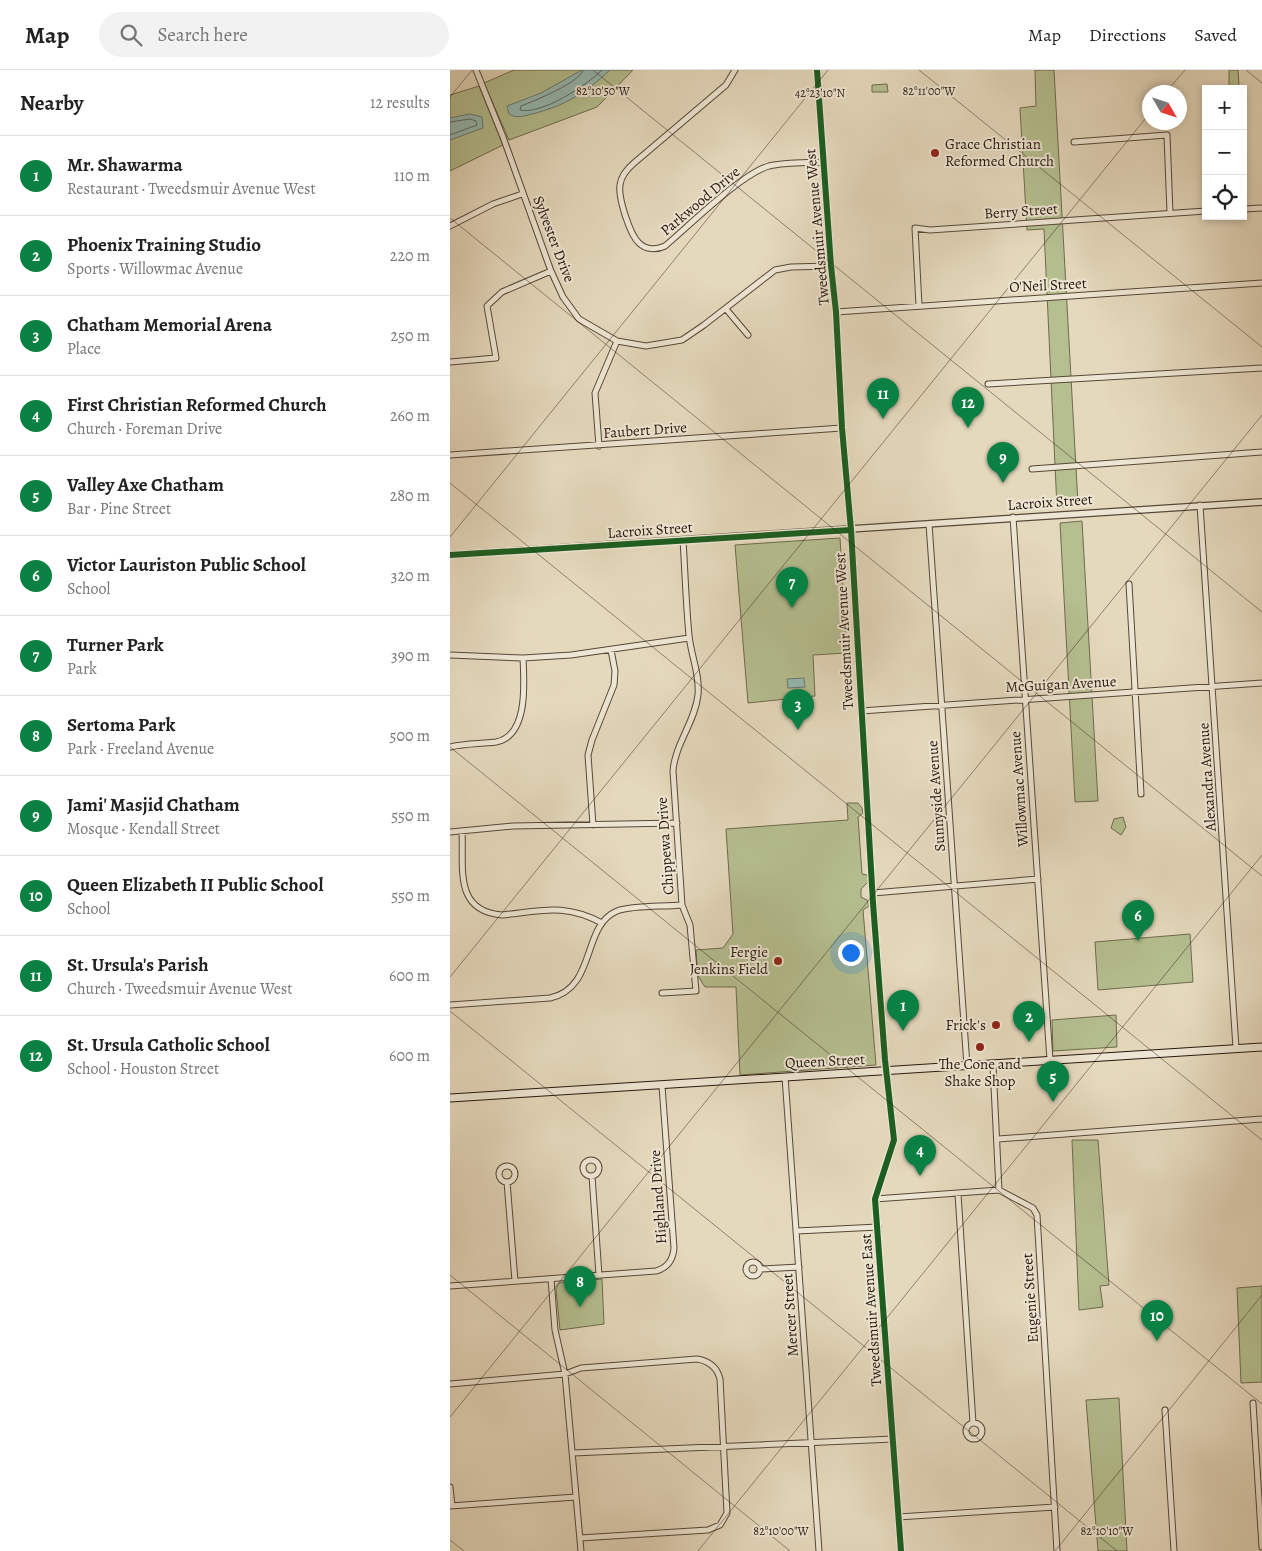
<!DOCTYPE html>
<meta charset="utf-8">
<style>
:root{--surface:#fff;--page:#f2f2f2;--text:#222;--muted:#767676;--line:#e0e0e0;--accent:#0b8043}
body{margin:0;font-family:Alegreya,serif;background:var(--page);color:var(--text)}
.controls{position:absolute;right:15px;top:15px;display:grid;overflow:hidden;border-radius:0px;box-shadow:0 2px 8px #0003}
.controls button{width:45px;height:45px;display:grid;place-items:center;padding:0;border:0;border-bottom:1px solid var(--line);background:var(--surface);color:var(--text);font:25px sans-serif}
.compass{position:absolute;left:692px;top:15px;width:45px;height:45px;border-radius:50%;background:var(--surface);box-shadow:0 2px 8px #0003;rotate:129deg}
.you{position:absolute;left:400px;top:882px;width:18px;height:18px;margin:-12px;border:4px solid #fff;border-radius:50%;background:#1a73e8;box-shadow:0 0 0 8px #1a73e833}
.badge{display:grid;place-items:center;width:32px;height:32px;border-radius:50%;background:var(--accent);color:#fff;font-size:16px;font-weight:700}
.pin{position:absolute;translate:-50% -41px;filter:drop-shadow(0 1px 2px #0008)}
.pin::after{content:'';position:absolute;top:26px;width:18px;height:15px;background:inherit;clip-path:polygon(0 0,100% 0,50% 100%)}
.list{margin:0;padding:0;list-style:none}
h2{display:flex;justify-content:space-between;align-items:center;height:65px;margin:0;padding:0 20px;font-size:21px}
h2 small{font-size:16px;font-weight:400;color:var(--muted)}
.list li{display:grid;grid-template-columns:32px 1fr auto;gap:15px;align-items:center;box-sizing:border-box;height:80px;padding:0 20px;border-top:1px solid var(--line)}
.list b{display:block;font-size:19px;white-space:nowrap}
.list p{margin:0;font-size:16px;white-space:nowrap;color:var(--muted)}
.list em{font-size:16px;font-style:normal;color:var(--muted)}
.icon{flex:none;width:28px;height:28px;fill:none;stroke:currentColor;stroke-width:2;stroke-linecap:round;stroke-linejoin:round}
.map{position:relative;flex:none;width:812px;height:1481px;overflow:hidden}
header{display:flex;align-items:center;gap:30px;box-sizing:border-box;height:70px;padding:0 25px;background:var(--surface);border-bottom:1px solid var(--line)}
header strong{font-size:24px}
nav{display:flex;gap:28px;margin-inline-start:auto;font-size:18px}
.search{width:350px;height:45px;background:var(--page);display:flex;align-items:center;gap:12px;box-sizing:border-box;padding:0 18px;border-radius:28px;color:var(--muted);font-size:19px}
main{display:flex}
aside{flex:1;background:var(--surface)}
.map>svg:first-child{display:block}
.green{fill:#b5bf90;stroke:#6e6b4e}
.water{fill:#96bab4;stroke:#697970}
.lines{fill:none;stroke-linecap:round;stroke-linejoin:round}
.shore{stroke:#5e6860;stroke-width:1}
.minor-casing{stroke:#564838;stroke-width:7}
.tertiary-casing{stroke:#564838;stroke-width:8}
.secondary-casing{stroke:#26170b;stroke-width:9}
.minor{stroke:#eee6d4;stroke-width:5}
.tertiary{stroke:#eee6d4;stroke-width:5.5}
.secondary{stroke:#eee6d4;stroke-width:7}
.cycleway-casing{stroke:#eee6d4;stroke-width:9}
.cycleway{stroke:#1b5e20;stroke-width:6}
.ticks{fill:none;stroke:#26170b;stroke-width:1;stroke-opacity:0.45}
.poi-dot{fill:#8f2418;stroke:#eee6d4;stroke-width:2}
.labels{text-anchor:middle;stroke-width:4;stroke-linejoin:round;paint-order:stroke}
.poi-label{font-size:15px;fill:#26170b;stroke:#eee6d4;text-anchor:end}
.street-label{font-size:15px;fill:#26170b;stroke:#eee6d4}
.ticks-label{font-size:12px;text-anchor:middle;fill:#26170b;stroke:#eee6d4;stroke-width:4;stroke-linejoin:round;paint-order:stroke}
</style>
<header>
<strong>Map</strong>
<div class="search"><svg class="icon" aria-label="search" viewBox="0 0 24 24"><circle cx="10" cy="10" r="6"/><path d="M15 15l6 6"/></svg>Search here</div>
<nav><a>Map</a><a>Directions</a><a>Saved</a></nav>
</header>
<main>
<aside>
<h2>Nearby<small>12 results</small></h2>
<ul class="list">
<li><span class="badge">1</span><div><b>Mr. Shawarma</b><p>Restaurant · Tweedsmuir Avenue West</p></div><em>110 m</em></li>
<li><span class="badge">2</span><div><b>Phoenix Training Studio</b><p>Sports · Willowmac Avenue</p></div><em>220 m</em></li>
<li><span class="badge">3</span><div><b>Chatham Memorial Arena</b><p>Place</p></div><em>250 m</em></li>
<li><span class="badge">4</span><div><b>First Christian Reformed Church</b><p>Church · Foreman Drive</p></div><em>260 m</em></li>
<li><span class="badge">5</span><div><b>Valley Axe Chatham</b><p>Bar · Pine Street</p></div><em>280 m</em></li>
<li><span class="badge">6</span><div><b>Victor Lauriston Public School</b><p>School</p></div><em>320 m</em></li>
<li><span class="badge">7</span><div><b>Turner Park</b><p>Park</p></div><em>390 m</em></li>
<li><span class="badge">8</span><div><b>Sertoma Park</b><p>Park · Freeland Avenue</p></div><em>500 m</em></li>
<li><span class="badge">9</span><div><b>Jami' Masjid Chatham</b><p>Mosque · Kendall Street</p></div><em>550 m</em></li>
<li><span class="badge">10</span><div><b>Queen Elizabeth II Public School</b><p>School</p></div><em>550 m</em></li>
<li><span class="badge">11</span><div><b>St. Ursula's Parish</b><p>Church · Tweedsmuir Avenue West</p></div><em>600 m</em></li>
<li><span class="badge">12</span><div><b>St. Ursula Catholic School</b><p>School · Houston Street</p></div><em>600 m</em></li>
</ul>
</aside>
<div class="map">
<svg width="812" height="1481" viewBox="0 0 812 1481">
<rect width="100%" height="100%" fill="#e5d9bd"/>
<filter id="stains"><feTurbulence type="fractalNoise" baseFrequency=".004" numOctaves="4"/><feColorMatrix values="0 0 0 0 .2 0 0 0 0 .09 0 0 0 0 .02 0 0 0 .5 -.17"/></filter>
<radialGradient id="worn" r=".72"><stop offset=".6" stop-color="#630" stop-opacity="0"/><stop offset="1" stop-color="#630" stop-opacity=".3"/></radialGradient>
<!-- green -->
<path class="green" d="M64,0H183L147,37L59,70L34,13Z
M585,0H604L628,434L607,438L594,159L577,160L570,38L586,36Z
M779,0H788L789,16H779Z
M437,14L438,22H422V15Z
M29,16L53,75L0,101V25Z
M632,451L648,731L625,732L610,453Z
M390,468L397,583L363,585L365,626L298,633L285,475Z
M397,733H408L412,738L413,743L408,747L412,804L417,805L418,812L411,819V827L417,830L419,836L413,840L426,995L290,1005L286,917H255L248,906L246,880L273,878L283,864L276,759L398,750Z
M673,747L676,757L671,765L661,758L664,749Z
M740,864L743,912L648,920L645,872Z
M666,945L667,977L603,981L602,950Z
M622,1070H648L659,1215L650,1216L653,1237L629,1240Z
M152,1209L154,1254L110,1260L106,1219L109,1213Z
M812,1216V1312L791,1313L787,1218Z
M669,1328L677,1481H648L636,1330Z"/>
<!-- water -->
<path class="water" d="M132,0H160C136,23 114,36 82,44C74,46 67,49 59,44L57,36L91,23Z
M20,44L32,47L33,58L0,70V48Z
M354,608L355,617L338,618L337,609Z"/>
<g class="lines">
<!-- shore -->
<path class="shore" d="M133,0C131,12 84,31 71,36L70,40C92,45 137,15 152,0
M0,52L20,49L26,51L27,55L0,65"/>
<!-- minor casing -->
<g class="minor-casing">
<path id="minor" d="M26,0L53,67L101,201L113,227L129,249L167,271L196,276L232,270L254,255L325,200L341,197L381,196
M285,0L276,15L184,93C177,99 171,106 170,115C168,128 180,165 189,173C196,180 207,180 215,176C239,156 291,104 319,96C336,92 356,93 374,92
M624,72L717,65L720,143
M793,139L812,138
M0,156L43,134L72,124
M469,236L465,158L480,160L756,141
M276,239L298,265
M386,242L812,213
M0,292L46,288L37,236L52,222L101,201
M538,314L812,298
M149,376L145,323L167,271
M0,385L392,358
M582,399L812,382
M750,435L786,978
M563,447L600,990
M479,454L517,996
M679,514L691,724
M0,585L73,588L121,585L239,568
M411,641L812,613
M0,677C15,673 31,674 46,672C79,666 74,611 73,588
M143,755L138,685L142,670L164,615L165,601L161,580
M12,761C14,797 3,841 52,845C92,841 114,833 152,853
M0,762L63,756L227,753
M423,823L588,809
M212,923L246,921L240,855L232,835L223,701C225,674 245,652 248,625C250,604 241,586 239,565C236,534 235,501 233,470
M0,935L100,928C147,918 131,856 167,841C184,835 213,837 232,835
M543,995L549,1120
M335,1007L369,1481
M548,1069L812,1049
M133 1098a8 8 0 1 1 16 0a8 8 0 1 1-16 0Z
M49 1104a8 8 0 1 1 16 0a8 8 0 1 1-16 0Z
M142,1106L149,1205
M57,1112L65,1211
M549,1120L583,1138L587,1145L607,1481
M508,1124L523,1353
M425,1129L549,1120
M347,1161L428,1157
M296 1199a7 7 0 1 1 14 0a7 7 0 1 1-14 0Z
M310,1199L349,1197
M101,1209L105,1260L115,1304L131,1481
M0,1216L206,1201C217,1198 223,1190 224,1178L212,1016
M0,1314L115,1304L131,1298L247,1289C259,1291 267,1297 270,1309L277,1443L270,1455L258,1460L130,1468
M803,1333L812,1477
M715,1340L724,1481
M516 1361a8 8 0 1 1 16 0a8 8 0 1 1-16 0Z
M123,1383L443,1369
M0,1417L2,1436
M0,1436L126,1427
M448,1447L605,1437"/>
</g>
<!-- tertiary casing -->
<g class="tertiary-casing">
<path id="tertiary" d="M367,0L381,196L386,242L392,358L401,460L423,833L435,990L444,1070L425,1129L451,1481
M0,485L812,432"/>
</g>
<!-- secondary casing -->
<g class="secondary-casing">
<path id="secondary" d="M0,1028L812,977"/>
</g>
<!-- minor -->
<use href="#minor" class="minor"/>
<!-- tertiary -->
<use href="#tertiary" class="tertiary"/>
<!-- secondary -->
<use href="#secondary" class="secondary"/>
<!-- cycleway casing -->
<g class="cycleway-casing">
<path id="cycleway" d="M367,0L381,196L386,242L392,358L401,460L423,833L435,990L444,1070L425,1129L451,1481
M0,485L401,460"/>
</g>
<!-- cycleway -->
<use href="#cycleway" class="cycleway"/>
</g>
<!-- ticks -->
<path class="ticks" d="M143,0L812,542M469,0L812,277M796,0L812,13M716,22L735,0M0,27L22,0M0,148L812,806M0,413L812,1070M0,467L378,0M0,677L812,1334M0,907L700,43M0,941L667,1481M0,1205L340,1481M0,1347L812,345M0,1470L14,1481M248,1481L812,785M605,1481L812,1225"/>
<!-- markers -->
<g class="poi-dot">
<circle cx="485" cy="83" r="5"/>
<circle cx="328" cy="891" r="5"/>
<circle cx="546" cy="955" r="5"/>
<circle cx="530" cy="977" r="5"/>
</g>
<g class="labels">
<!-- poi labels -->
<g class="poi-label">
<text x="495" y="79" text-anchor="start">Grace Christian<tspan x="495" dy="17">Reformed Church</tspan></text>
<text x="318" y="887">Fergie<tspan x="318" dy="17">Jenkins Field</tspan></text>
<text x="536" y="960">Frick's</text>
<text x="530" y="999" text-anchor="middle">The Cone and<tspan x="530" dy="17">Shake Shop</tspan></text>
</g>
<!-- street labels -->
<g class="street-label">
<text transform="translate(250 131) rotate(-40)" y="5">Parkwood Drive</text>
<text transform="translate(571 141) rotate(-4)" y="5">Berry Street</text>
<text transform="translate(367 157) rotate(-95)" y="5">Tweedsmuir Avenue West</text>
<text transform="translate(104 169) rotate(69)" y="5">Sylvester Drive</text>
<text transform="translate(598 215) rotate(-3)" y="5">O'Neil Street</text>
<text transform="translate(195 360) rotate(-4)" y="5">Faubert Drive</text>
<text transform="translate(600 432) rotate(-4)" y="5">Lacroix Street</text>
<text transform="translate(200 460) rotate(-4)" y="5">Lacroix Street</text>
<text transform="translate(394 561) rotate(-93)" y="5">Tweedsmuir Avenue West</text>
<text transform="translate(611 614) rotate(-3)" y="5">McGuigan Avenue</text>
<text transform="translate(757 707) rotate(-94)" y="5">Alexandra Avenue</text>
<text transform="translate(569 719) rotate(-94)" y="5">Willowmac Avenue</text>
<text transform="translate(486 726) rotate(-94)" y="5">Sunnyside Avenue</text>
<text transform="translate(215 776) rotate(-94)" y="5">Chippewa Drive</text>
<text transform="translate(375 991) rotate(-3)" y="5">Queen Street</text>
<text transform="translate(208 1127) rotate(-94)" y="5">Highland Drive</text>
<text transform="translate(580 1228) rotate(-94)" y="5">Eugenie Street</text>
<text transform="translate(421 1240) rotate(-94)" y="5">Tweedsmuir Avenue East</text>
<text transform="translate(340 1245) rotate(-94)" y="5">Mercer Street</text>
</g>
</g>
<g class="ticks-label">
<text x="153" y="25">82°10'50"W</text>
<text x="479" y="25">82°11'00"W</text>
<text x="370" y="27">42°23'10"N</text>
<text x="331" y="1465">82°10'00"W</text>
<text x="657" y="1465">82°10'10"W</text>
</g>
<rect width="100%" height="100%" filter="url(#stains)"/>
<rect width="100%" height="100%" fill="url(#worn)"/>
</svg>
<div class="controls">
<button>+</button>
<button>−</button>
<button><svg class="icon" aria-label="locate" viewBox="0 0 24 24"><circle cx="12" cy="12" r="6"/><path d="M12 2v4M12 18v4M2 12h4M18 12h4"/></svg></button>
</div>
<svg class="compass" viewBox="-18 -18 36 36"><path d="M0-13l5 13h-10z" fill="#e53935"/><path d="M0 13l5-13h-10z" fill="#767676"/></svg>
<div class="you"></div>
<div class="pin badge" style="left:453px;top:961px">1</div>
<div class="pin badge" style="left:579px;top:972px">2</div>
<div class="pin badge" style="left:348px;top:660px">3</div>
<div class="pin badge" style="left:470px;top:1106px">4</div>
<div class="pin badge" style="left:603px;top:1032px">5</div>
<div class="pin badge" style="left:688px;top:871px">6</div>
<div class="pin badge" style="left:342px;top:538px">7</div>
<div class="pin badge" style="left:130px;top:1237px">8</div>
<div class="pin badge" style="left:553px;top:413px">9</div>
<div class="pin badge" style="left:707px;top:1271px">10</div>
<div class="pin badge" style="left:433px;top:349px">11</div>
<div class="pin badge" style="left:518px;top:358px">12</div>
</div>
</main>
